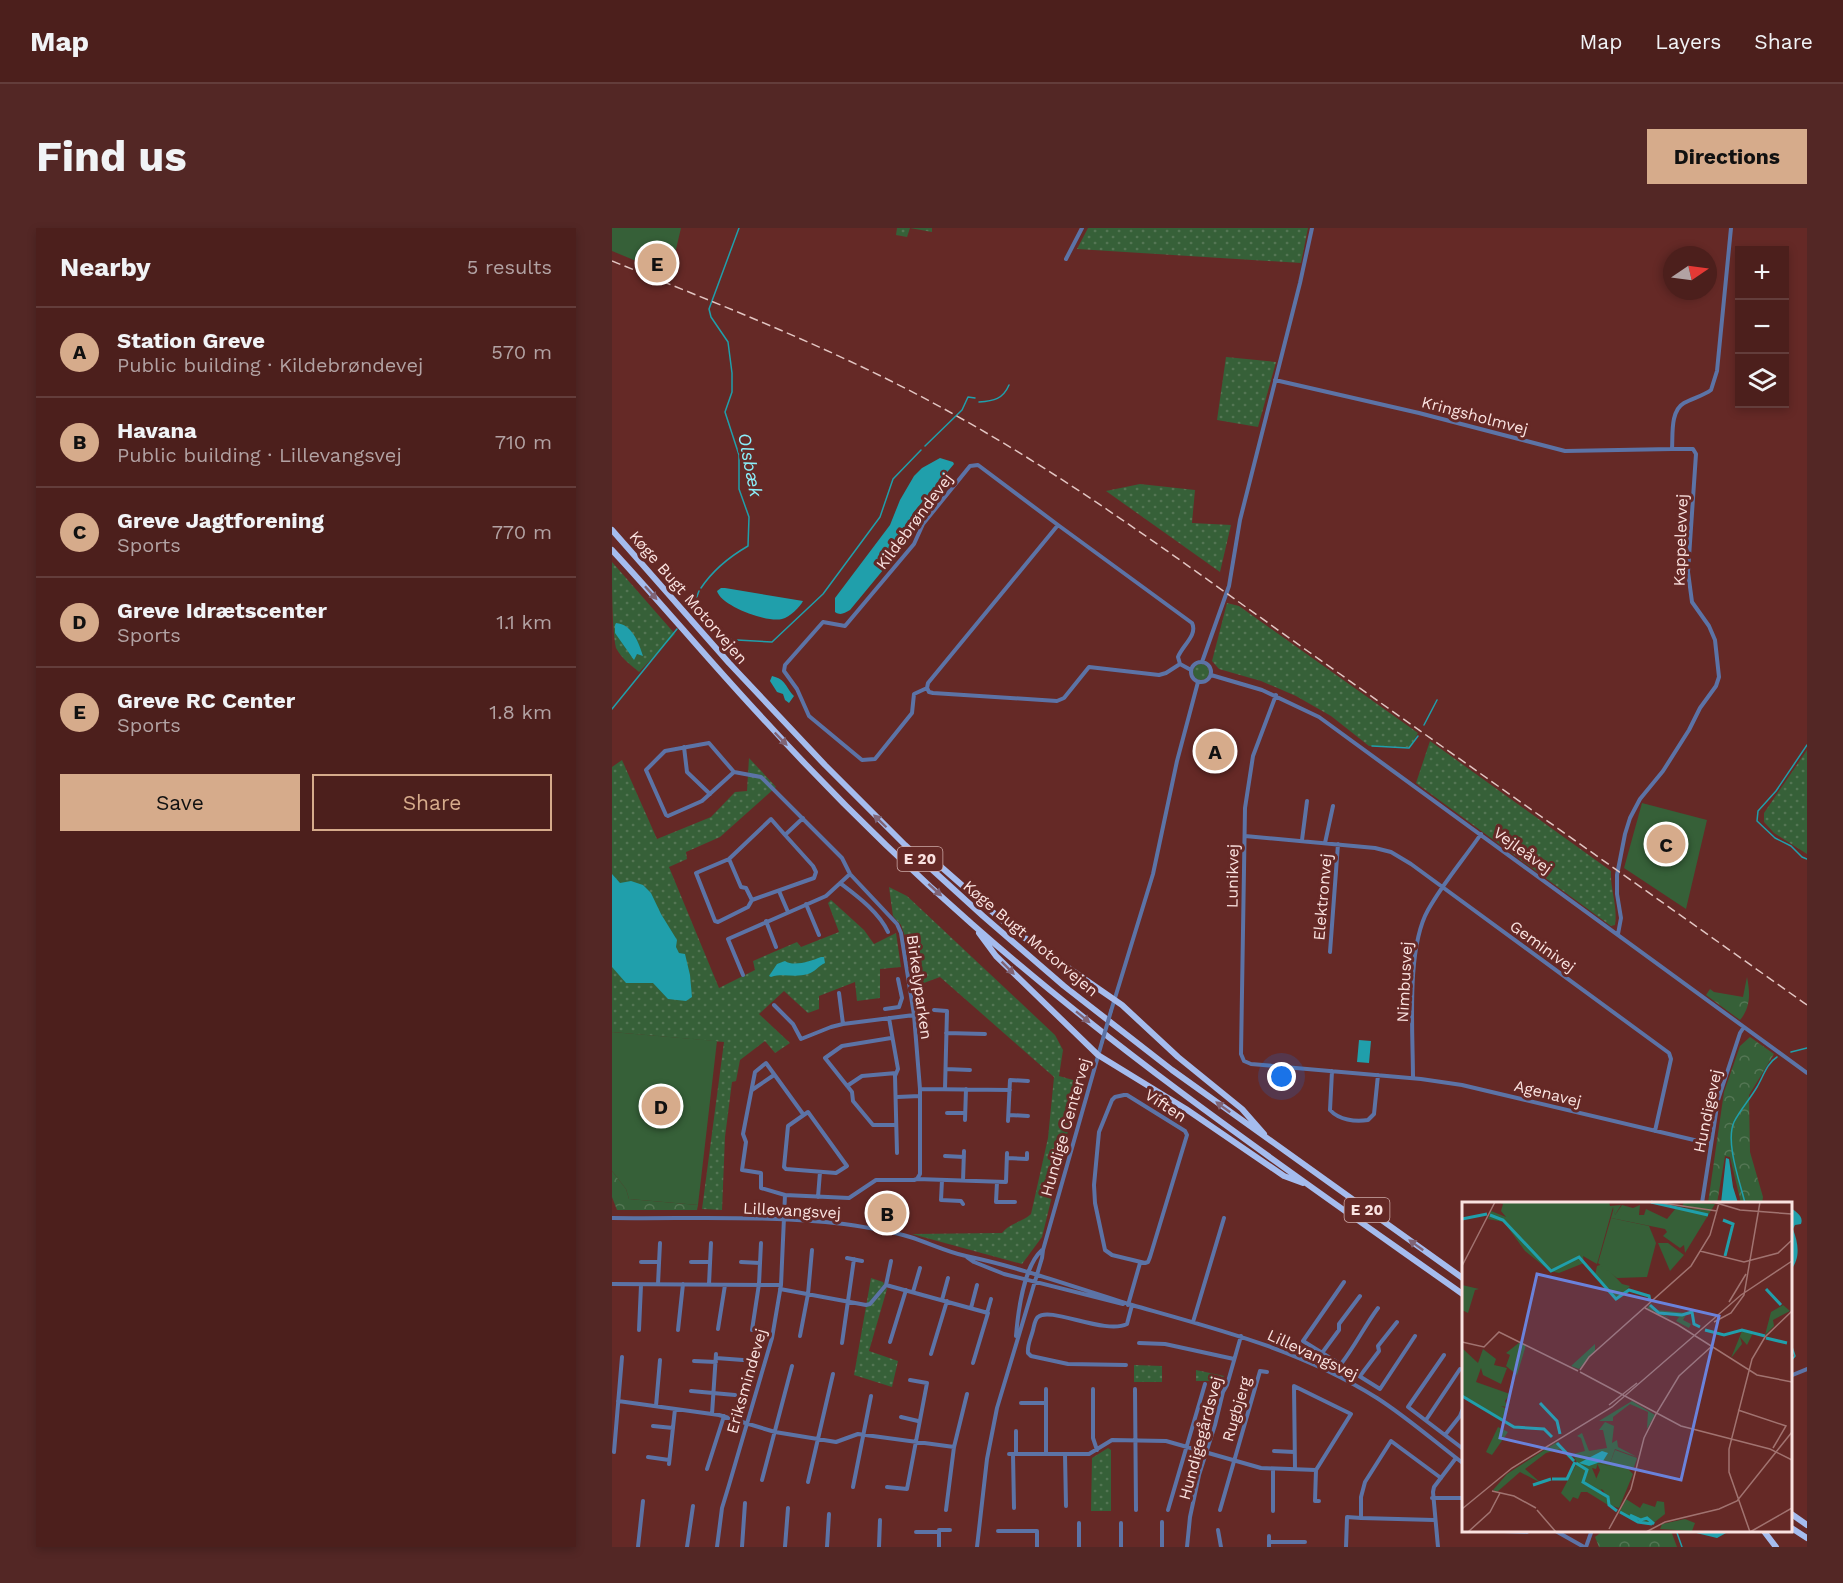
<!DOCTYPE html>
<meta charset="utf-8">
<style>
:root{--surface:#4c1f1c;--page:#532725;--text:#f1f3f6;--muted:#b2a2a3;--line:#633d3b;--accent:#d6ab8b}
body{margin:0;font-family:"Work Sans",sans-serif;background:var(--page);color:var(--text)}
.controls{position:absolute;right:18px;top:18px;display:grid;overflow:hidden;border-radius:0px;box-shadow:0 3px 9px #0003}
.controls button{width:54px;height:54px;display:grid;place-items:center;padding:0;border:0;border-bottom:2px solid var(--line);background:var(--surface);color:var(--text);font:30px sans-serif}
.compass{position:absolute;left:1051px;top:18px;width:54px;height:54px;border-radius:50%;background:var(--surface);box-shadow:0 3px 9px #0003;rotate:77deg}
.you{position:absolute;left:670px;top:849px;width:21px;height:21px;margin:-15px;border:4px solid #fff;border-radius:50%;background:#1a73e8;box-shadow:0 0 0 9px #1a73e833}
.badge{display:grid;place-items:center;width:39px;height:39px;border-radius:50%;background:var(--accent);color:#111;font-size:20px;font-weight:700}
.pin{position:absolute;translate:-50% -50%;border:3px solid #fff;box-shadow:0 2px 6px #0006}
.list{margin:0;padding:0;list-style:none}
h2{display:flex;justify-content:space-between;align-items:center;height:78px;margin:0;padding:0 24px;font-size:26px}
h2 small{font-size:20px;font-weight:400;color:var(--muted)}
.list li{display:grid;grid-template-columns:39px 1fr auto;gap:18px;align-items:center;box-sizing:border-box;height:90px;padding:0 24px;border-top:2px solid var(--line)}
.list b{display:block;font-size:22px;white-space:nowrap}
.list p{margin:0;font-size:20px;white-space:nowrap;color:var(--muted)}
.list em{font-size:20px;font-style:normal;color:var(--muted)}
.actions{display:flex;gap:12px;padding:18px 24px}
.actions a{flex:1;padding:14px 0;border:2px solid var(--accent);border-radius:0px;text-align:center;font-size:21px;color:var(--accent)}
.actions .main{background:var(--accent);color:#111}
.icon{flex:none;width:33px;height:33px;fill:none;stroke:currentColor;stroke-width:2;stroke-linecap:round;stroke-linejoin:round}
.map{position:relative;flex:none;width:1195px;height:1319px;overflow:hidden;border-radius:0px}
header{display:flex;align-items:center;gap:36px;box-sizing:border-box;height:84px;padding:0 30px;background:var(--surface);border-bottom:2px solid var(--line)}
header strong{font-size:28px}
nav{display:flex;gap:33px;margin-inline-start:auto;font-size:21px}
.intro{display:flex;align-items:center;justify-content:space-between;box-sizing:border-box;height:144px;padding:0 36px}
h1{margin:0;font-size:42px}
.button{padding:15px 27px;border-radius:0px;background:var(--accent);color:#111;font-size:21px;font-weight:700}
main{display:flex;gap:36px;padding:0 36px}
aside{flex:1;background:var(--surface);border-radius:0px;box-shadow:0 3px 9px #0003}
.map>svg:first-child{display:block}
.grass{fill:url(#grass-dots)}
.forest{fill:url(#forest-crowns)}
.pitch{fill:#366038}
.water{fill:#209fab}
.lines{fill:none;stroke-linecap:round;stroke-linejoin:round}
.stream{stroke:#209fab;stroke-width:1.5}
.minor{stroke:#5c73a6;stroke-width:4}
.highway{stroke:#a5bcee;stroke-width:6}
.rail{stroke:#e2c5c2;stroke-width:1.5;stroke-dasharray:9 4.5;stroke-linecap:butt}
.minor-bridge{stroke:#5c73a6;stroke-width:4}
.oneway{fill:#7f6476}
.labels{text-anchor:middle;stroke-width:6;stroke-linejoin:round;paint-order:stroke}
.shield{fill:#652926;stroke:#cdaaa8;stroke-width:1.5}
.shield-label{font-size:15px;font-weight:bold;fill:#fae2e0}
.street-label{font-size:16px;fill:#fae2e0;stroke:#652926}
.water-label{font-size:18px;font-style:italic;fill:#8bf0fb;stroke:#652926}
.inset-river{fill:none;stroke:#209fab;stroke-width:3}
.inset-road{fill:none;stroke:#a17370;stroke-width:1.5}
.view{fill:#6a82db;fill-opacity:0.15;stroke:#6a82db;stroke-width:3}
.inset-edge{fill:none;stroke:#fae2e0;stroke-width:3}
</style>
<header>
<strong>Map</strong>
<nav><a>Map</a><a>Layers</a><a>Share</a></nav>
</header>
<div class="intro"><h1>Find us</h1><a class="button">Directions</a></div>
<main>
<aside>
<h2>Nearby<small>5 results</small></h2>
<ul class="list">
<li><span class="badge">A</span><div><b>Station Greve</b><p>Public building · Kildebrøndevej</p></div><em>570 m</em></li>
<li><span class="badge">B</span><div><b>Havana</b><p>Public building · Lillevangsvej</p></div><em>710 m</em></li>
<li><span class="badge">C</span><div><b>Greve Jagtforening</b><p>Sports</p></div><em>770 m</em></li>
<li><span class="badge">D</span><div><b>Greve Idrætscenter</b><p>Sports</p></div><em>1.1 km</em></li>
<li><span class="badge">E</span><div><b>Greve RC Center</b><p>Sports</p></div><em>1.8 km</em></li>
</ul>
<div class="actions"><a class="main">Save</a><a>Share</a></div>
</aside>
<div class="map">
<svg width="1195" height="1319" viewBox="0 0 1195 1319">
<defs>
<pattern id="grass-dots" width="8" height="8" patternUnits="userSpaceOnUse" patternTransform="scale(1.5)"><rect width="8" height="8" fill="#366038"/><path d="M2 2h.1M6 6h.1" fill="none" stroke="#547654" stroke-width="1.8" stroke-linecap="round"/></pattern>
<pattern id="forest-crowns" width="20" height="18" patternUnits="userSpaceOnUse" patternTransform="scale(1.5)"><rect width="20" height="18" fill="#366038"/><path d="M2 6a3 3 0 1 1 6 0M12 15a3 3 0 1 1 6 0" fill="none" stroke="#547654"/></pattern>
</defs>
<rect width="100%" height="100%" fill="#652926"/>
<!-- grass -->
<path class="grass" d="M285,0H320V4L298,0L295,9L284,7Z
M476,0H696L689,35L465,21Z
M614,129L664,134L646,199L605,192Z
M528,256L583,262L580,295L619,297L608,344L494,263Z
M0,334L63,406L27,444C19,437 9,430 4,420C0,400 0,357 0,334Z
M615,375L627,378L806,505L798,519L757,518L719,488L684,468L649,453L607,441L600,433Z
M581 444a8 8 0 1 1 16 0a8 8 0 1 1-16 0Z
M818,513L999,643C998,661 1006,678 1003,697L999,698L804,555Z
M1195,522V626L1162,605L1152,594V585Z
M137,530L164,559L108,609L74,624L75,631L57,639L107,760L143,742L141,733L185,714L189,719L227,704L216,675L219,672L252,702L262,716L284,705L289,739L268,741V770L245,773L243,754L207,768V781L196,785L172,763L147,786L178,815L163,825L153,813L128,832L124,853L120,854L113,909L110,982L90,981L112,814L0,804V539L10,532L45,611L99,589L123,564L135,563Z
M277,659L295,668L443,807L451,822L447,848L468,854L430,1009L410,1036L300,1006L390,1005C399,994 409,995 419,986L436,910L442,849L328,749L301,759L295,714L289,697L281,688Z
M259,1050L271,1054L275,1061L257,1123L286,1133L280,1159L242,1147Z
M522,1137L550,1138V1154H522Z
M584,1142L612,1148L609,1157L597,1153H584Z
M496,1220L499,1222V1283H479L480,1230Z"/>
<!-- forest -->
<path class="forest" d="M1135,749C1138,765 1139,779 1128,792L1094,767L1098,761L1102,764L1131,769Z
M1138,809L1162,826L1137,867L1138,924L1151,969L1150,975H1129L1118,929L1113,928L1105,975H1096L1112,864L1128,818Z
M0,943L14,961L17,971L86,977L85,982H5L0,969Z
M991,1303H1059L1065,1319H987L983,1309Z"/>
<!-- pitch -->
<path class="pitch" d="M0,0H69L58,47L0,23Z
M1030,575L1095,592L1074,681L1012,640Z
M0,804L105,813L86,977L17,971L14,961L0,943Z"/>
<!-- water -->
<path class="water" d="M328,230L341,234L342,236L301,285L297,295L295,313L238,382C232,385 229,388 223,384V370L278,297L288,272L302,248L310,240Z
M109,360H113L191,373C188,379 178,389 170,391C155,395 109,378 105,363Z
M4,395C20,396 27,415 31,428L25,426L22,432L3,405V397Z
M160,448C174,451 174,460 182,468L177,475L173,472L171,466L165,464L158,453Z
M0,646L8,655L19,653L31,657L39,665L49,686L65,712L64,719L67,725L73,726L78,747L80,769L74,773L56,771L41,755H14L0,739Z
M209,729H212L213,735C206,738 203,744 196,746C183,750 171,745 159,749L157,748L165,736L173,733C182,739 199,733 209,729Z
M747,812L759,813L757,835L745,834Z
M1114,930L1117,931L1121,959L1126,975H1109Z
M1179,980C1184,984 1192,988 1189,996L1183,997L1181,1001C1186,1015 1189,1029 1179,1042Z
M1076,1303H1114V1305L1105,1310Z"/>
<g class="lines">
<!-- stream -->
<path class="stream" d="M367,174C382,173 391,171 397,157
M313,218L350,182L356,169L363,170
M89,360C101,342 117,329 136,318L137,289L127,261V227L113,184L120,164V145L116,114L99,89L97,81L127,0
M88,384L114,410L121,412
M84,385L88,384L84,371L87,363
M125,412L160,414L211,366L268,289L281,251L309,222
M0,481L65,401
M812,497L825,472
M1195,517L1164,563L1146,583L1145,593L1163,610L1179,618L1190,629L1195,631
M760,518L797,520L806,508
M1179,824L1195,820
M1133,975C1128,954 1113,914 1122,894C1128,882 1138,871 1145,859C1151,849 1155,835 1165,829
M1178,1113L1183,1128L1178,1134
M1064,1302L1070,1319"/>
<!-- minor -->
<path class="minor" d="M454,31L470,0
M663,152L807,185L953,223L1060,221
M590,434L617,358L628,292L688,55L700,0
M579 444a10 10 0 1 1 20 0a10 10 0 1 1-20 0Z
M568,436L554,445L547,447L477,439L452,470L445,473L321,465L317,464L315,460L316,455L446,297L580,395C586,407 570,418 566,429L568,436L579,442
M599,447L650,462L707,489L1195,845
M315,460L302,466L300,485L263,531L250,532L197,488L185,461L172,443L173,437L211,394L233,398L302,316L311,296L358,238L366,237L446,297
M664,467L641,528L633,580L629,826L632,833L639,836L809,851L850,857L1099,916
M72,519L75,544L98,566
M173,607L159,591L117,631L84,645L103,693L106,694L136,679L140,672L202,650L204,644L201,638L173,607L191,590
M633,608L763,620L779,624L799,636L1057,825L1059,831L1043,903
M690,612L695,573
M713,615L721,578
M117,631L129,659L134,660L140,672
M228,655C245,668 267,684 276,704
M167,663L176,684
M194,676L207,707
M154,693L164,719
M1006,706L1009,690L1005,666V647L1013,606L1018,590L1028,571L1051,543L1077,502L1088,480L1104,458L1107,449L1103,412L1097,398L1080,374L1076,344L1084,226L1081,221H1060C1061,207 1058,183 1072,175C1081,170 1091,168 1099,162L1105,143L1119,0
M718,724L726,616
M131,747L116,711L214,668L238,646
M227,765L231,796
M162,777L181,796L189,811L219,799L231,796L302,787
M273,781L287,779L290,770L286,751
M322,782L335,783L333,861
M499,783L541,646L565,533L586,454
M277,790L286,841L283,848L285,925
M334,805L373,806
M279,810L230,818L213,830L240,864L241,873L261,897H284
M334,841L358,842
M720,843L718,882C727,892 743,894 756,892L762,886L766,847
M801,850C801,804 794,721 816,682C831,655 852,631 869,606
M235,858L250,848L284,845
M308,861L398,862
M140,862L162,847
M512,867H515L573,903L575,907L538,1029L536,1034L533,1035L500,1027L493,1022L483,975L482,957L487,904L500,872L503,869Z
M285,869L308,868
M196,884L235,938L224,945L174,941L172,939L176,898Z
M335,885H353
M397,887L416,888
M353,892L354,861
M396,893L398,852L416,853
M333,928L352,929
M395,930L415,931V925
M305,951L394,954L395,925
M330,952L329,972L349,973L351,976
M351,953L352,923
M385,954L384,974H403
M173,967L149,960V945L130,942L134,914L131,906L143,844L154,835L191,886
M206,969L208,944
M1090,975L1106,872L1128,805L1132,799
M0,990C77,991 155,987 232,996C253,999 278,1003 298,1009C317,1015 335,1024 354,1028C411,1040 464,1060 520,1077C605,1101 689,1122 765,1170C796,1190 823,1214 852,1236
M355,1029L362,1034L392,1046L511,1076
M235,1030L250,1033
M29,1034H47
M79,1034H98
M129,1034L148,1035
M732,1054L691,1113L768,1161L803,1108
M0,1056L169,1057
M46,1056L48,1015
M97,1056L99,1015
M274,1057L279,1033
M168,1061L254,1077L258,1076L274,1057L376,1085L361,1135
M301,1064L308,1040
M330,1072L336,1050
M516,1077L528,1035
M359,1080L365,1057
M375,1085L379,1071
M581,1094L612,990
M106,1101L113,1057
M27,1102L29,1057
M66,1102L71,1056
M140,1102L147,1056L149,1015
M188,1108L196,1066L200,1022
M404,1108C406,1084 412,1038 430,1022
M278,1114L294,1062
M230,1115L242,1031
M527,1115L553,1116L622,1131
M710,1125L727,1102V1096L748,1068
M319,1126L335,1073
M832,1127L796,1179L850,1220L852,1218
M104,1130L131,1132
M82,1133L104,1134
M729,1136C743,1118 752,1099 766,1080
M514,1137L456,1136L419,1128L416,1125C415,1117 419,1110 421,1102C422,1098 423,1091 426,1089C438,1078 493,1107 515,1096L520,1077
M748,1148L767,1123L766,1118L785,1094
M1178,1148L1195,1141
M481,1161V1210L485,1222
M523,1161L524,1282
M79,1163L123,1167
M6,1173L107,1187L163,1204L224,1214L246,1206L342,1219
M409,1175H434
M44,1178L48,1132
M100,1186L104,1126
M289,1189L306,1193
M814,1192L848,1141
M41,1198L61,1200
M833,1207L848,1188L852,1178
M662,1223L682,1224
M2,1224L10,1129
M397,1226H477L500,1212L554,1213L649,1240L704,1242
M401,1226L402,1280
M404,1226V1203
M434,1226V1161
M453,1226L454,1278
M36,1229L57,1232
M57,1236L63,1181
M95,1241L112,1188
M683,1241L682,1158L739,1186L704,1242L703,1273H707
M150,1252L180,1138
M196,1254L221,1146
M241,1259L259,1168
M275,1259L295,1261L315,1155L298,1152
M820,1270H852
M334,1282L342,1219L355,1166
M556,1282L593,1156
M608,1282L648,1143L655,1144
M661,1283V1242
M822,1292L749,1290V1269L753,1254L779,1213L829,1250
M606,1302L609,1319
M870,1302L915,1304
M942,1302L972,1319
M386,1303H425V1319
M304,1304H327
M657,1314H693
M26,1319L31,1273
M75,1319L81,1278
M105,1319L110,1280L117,1257L160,1110L169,1057L173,967L237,970L264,952H302L305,951L308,946V861L302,787L289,705L285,696L238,646L230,630L149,549L122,544L90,573L56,588L54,587L34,542L53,523L97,515L122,544
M130,1319L133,1275
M173,1319L176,1280
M215,1319L217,1286
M267,1319L268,1292
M327,1319V1302H338
M365,1319L375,1231L385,1180L430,1030L431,1022L490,814
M467,1319V1295
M509,1319V1295
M550,1319V1294
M575,1319L578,1289L587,1247L603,1197L611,1164L615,1157L629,1108
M657,1319V1308
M734,1319L735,1289L749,1290
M826,1319L821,1264L822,1259L844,1230
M974,1319L980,1302"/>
<!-- highway -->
<path class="highway" d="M0,302L117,435L213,537L293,617L371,688L452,758L560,842L852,1051
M0,322C53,379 102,439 156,496C220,566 288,633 360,696C514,832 684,948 852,1067
M305,624L327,637L400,701L510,777L566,829L630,881L652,906
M367,705L384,728L486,827L574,881L672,948L691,955
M1178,1285L1195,1297
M1178,1299L1195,1310
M1151,1302L1164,1319"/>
<!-- rail -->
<path class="rail" d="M0,33C116,80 233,125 343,187C467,256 581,342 697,424C863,542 1029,659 1195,777"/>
<!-- minor-bridge -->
<path class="minor-bridge" d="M490,814L499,783"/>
</g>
<!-- one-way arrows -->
<defs><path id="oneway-solid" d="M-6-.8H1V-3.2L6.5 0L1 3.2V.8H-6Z" transform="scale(1.5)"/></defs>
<g class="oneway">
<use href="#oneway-solid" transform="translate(39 365) rotate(48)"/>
<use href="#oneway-solid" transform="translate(169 511) rotate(46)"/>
<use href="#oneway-solid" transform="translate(268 593) rotate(-136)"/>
<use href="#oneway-solid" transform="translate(323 662) rotate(42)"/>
<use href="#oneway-solid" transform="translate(396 740) rotate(45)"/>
<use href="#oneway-solid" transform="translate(471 789) rotate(39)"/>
<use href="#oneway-solid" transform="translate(611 879) rotate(-144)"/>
<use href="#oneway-solid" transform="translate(804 1017) rotate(-144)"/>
</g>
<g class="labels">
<!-- shield labels -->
<g class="shield">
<rect x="285.5" y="619" width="45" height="24" rx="4.5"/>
<rect x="732.5" y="970" width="45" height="24" rx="4.5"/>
</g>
<g class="shield-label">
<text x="308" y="636">E 20</text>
<text x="755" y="987">E 20</text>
</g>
<!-- street labels -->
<g class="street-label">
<text transform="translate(863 187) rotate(15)" y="6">Kringsholmvej</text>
<text transform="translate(302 293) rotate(-53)" y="6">Kildebrøndevej</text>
<text transform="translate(1068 312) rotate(-88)" y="6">Kappelevvej</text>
<text transform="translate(77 369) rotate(49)" y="6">Køge Bugt Motorvejen</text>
<text transform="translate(911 622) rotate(36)" y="6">Vejleåvej</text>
<text transform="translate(620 648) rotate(-89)" y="6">Lunikvej</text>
<text transform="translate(710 669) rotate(-85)" y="6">Elektronvej</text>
<text transform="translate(419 710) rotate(40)" y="6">Køge Bugt Motorvejen</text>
<text transform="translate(931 718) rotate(36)" y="6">Geminivej</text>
<text transform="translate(792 754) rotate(-87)" y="6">Nimbusvej</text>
<text transform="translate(308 759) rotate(82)" y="6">Birkelyparken</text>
<text transform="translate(936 865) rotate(14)" y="6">Agenavej</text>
<text transform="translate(554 877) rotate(33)" y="6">Viften</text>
<text transform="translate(1095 883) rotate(-78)" y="6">Hundigevej</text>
<text transform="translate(453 899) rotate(-74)" y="6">Hundige Centervej</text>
<text transform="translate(180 982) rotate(3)" y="6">Lillevangsvej</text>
<text transform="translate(701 1126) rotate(25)" y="6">Lillevangsvej</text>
<text transform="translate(134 1153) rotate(-74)" y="6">Eriksmindevej</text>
<text transform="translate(624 1181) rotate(-74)" y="6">Rugbjerg</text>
<text transform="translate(588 1210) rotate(-75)" y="6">Hundigegårdsvej</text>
</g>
<!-- water labels -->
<g class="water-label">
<text transform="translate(138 237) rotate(79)" y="6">Olsbæk</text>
</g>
</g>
<!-- overview -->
<g transform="translate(850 974)">
<rect width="330" height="330" fill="#652926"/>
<path d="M36,0H147L148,4L159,3L153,13L151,5L135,62L121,54L122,61L97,71L88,69L63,49L42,20L26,17L29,9L44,15L39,9L41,2ZM141,62L160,82L168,84L156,97L133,73L135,64ZM0,83L17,87L13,88L6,111L0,108ZM280,129L291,131L285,143L278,135L280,142L269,156ZM58,140L64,143L55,173L44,164L48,153L44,151ZM133,142V149L117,167L109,164ZM0,146L16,161L21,147L34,157L32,163L45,166L39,182L21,173L19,166L14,180L48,192L43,199L45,205L39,204L45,207L41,218L0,193ZM170,199L193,213L185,227L186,210L168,202L151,215V219H137ZM143,220L152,224L150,241L155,238L156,245L175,255L153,247L147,264L136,261L134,267L130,266L140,290L147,295L146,303L125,290H119L116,297L111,295L108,300L99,291L115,261L111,252L123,249L119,236L115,234L120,231L127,249L145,246L141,228H137ZM95,240L99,247L84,251L63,267L79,281L58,270L35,290L31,288L45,272ZM164,297L178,306L181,301L193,305L195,299L202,300L203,312L189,323L176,321L157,311Z" fill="#366038"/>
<path d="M222,0L253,2L223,51L222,43L218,46L201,34L205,30L203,27L149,16L152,5L153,13L160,3L171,6L178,3L177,13H182L184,7L205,17L214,6L241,7L220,5ZM196,41H206L222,53L208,69ZM188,103L195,108L225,111L221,118L229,122L227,126L214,119L217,115L201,112L208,117L185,106ZM321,103L328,109L311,118L312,124L303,133L309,110ZM223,317L233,321L230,329L198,327L200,322Z" fill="#366038"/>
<path d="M149,16L187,24L194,41L185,75L155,76L136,61Z" fill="#366038"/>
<path d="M36,225L46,230L30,253L24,250ZM153,248L175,256L172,265L166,267L171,272L157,306L148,303L141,288L131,284L138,268L135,261L147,264Z" fill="#366038"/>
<path d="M140,249L146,251L141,259L127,264L117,261Z" fill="#209fab"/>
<path class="inset-river" d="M189,0L246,13M28,13L41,18L89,69L117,55L154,97L167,88L187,94L188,99M0,17L25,12M261,18L271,22L263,54M304,87L319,103M188,103L197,111L220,113L230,110L232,122L238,125M243,128L262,133L280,128L303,134M304,136L325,141M0,194L52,225L82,227L90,235M78,201L95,219L98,232M95,241L112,259M114,261L125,268L121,280L146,295L147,303L155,309M90,277H105L113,260M71,283L89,277M158,310L176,320L190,322M168,313L179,318L185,316L192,322"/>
<path class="inset-road" d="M193,0L255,9M251,0L278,8L330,12M238,49L282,60L316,51L330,38M0,64L33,0M267,100L284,72M183,106L216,123L295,173L330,180M252,120L269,111L282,93L298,0M0,140L22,145L37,130L116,169M118,168L127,155L229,64L248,33L257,1M118,170L219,224L308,247M147,203L175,181M276,208L324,224L311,246M308,247L330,258M30,289L52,294L74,306M0,307L50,266L150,205L279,93L330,59M75,308L94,330M147,327L169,287L182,236L194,212L217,174L250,144M6,330L28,310L38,291M184,330L203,320L257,307L275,299L330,230M288,330L267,270V247L290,157L303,135L330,109M288,330L330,306"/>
<path class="view" d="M75,72L257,114L219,278L38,236Z"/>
<rect width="330" height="330" class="inset-edge"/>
</g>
</svg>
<div class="controls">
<button>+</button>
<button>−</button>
<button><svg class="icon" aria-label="layers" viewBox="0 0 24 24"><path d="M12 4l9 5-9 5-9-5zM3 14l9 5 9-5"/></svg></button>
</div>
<svg class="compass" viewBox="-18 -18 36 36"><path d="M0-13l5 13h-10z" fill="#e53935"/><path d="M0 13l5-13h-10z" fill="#b2a2a3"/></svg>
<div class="you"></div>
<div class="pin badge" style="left:603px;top:523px">A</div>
<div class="pin badge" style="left:275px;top:985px">B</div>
<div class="pin badge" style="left:1054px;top:616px">C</div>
<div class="pin badge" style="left:49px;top:878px">D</div>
<div class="pin badge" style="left:45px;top:35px">E</div>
</div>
</main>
